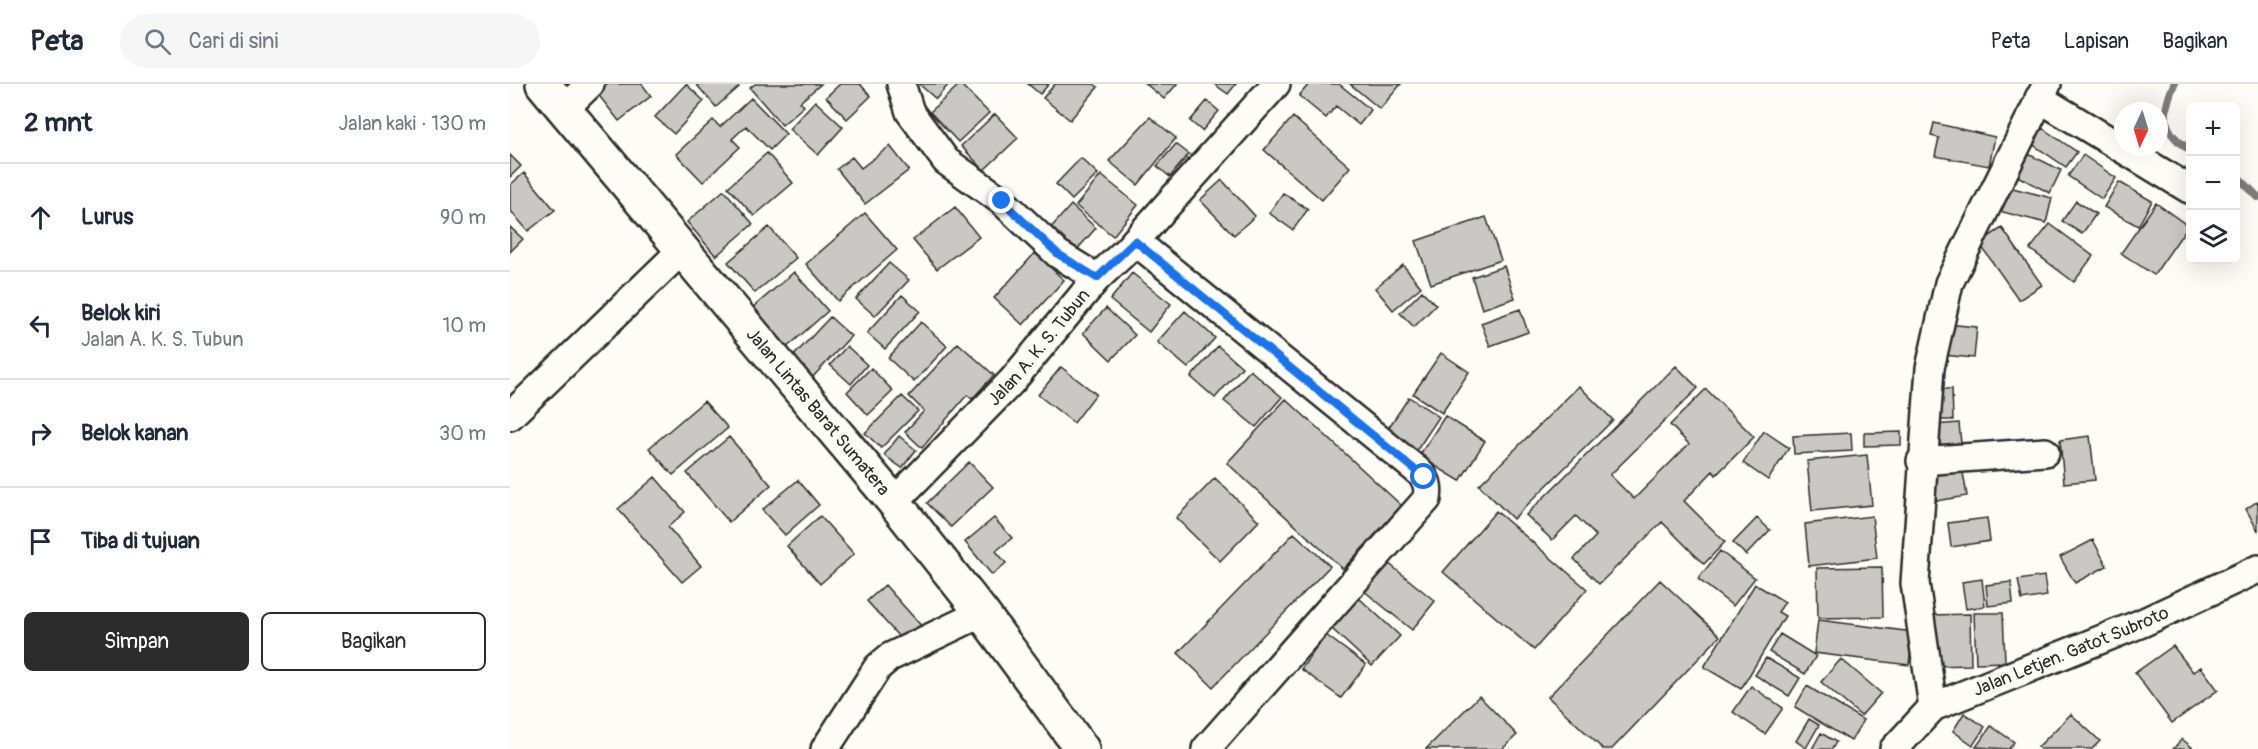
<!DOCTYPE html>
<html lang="id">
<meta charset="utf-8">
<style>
:root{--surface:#fff;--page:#f6f6f7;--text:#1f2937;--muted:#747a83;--line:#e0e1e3;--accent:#2b2b2b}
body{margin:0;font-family:Pangolin,sans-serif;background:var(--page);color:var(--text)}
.controls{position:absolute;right:18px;top:18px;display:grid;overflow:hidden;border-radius:9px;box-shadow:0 6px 24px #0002}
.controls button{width:54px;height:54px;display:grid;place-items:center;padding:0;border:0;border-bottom:2px solid var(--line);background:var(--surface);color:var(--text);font:30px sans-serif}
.compass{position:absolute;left:1604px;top:18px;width:54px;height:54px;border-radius:50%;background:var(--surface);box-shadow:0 6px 24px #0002;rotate:184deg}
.stop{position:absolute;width:18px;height:18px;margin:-14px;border:4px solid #1a73e8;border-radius:50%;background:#fff}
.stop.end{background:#1a73e8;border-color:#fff;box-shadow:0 2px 6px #0008}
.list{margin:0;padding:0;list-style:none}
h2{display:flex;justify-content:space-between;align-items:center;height:78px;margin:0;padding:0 24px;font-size:26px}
h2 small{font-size:20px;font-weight:400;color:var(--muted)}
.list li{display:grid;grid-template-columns:39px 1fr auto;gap:18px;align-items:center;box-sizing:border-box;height:108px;padding:0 24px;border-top:2px solid var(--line)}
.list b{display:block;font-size:22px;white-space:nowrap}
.list p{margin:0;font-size:20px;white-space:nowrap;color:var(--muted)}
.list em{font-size:20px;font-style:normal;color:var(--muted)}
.actions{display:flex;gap:12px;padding:18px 24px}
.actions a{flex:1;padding:14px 0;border:2px solid var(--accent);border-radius:9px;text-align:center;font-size:21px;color:var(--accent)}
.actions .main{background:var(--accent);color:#fff}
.icon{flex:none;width:33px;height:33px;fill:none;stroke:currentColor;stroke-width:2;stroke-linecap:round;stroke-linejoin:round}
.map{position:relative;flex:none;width:1748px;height:665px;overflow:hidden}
header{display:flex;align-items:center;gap:36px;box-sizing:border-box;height:84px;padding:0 30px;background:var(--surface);border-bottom:2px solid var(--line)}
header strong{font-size:28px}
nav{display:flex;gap:33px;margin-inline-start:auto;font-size:21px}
.search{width:420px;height:54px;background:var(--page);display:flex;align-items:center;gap:15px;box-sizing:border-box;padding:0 21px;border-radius:33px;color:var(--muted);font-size:22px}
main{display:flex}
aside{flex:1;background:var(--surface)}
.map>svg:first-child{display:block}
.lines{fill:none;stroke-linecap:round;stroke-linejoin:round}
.stream{stroke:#7e7d7b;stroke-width:8}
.building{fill:#c9c8c4;stroke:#2b2b2b;stroke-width:1.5}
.street-casing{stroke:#2b2b2b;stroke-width:32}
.highway-casing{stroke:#2b2b2b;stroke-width:38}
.street{stroke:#fdfcf7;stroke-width:27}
.highway{stroke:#fdfcf7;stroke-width:33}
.route{stroke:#1a73e8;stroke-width:8}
.labels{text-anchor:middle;stroke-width:4.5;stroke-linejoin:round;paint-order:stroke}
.street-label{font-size:18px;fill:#2b2b2b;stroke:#fdfcf7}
</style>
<header>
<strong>Peta</strong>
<div class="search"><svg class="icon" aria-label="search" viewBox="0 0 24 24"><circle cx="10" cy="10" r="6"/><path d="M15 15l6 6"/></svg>Cari di sini</div>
<nav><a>Peta</a><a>Lapisan</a><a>Bagikan</a></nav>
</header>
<main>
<aside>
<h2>2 mnt<small>Jalan kaki · 130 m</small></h2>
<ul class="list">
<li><svg class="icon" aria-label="ahead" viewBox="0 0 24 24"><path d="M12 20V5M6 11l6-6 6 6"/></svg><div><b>Lurus</b></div><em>90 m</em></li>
<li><svg class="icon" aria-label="left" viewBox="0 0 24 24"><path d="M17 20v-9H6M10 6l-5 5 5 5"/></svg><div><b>Belok kiri</b><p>Jalan A. K. S. Tubun</p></div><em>10 m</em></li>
<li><svg class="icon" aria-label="right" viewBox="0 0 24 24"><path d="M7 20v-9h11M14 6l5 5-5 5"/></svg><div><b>Belok kanan</b></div><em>30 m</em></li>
<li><svg class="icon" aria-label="arrive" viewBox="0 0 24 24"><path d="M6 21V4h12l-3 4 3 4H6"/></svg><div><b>Tiba di tujuan</b></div></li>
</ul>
<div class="actions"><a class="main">Simpan</a><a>Bagikan</a></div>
</aside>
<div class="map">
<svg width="1748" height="665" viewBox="0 0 1748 665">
<rect width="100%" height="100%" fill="#fdfcf7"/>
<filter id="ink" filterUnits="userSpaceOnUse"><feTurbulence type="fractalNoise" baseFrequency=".0167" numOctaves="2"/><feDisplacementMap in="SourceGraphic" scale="12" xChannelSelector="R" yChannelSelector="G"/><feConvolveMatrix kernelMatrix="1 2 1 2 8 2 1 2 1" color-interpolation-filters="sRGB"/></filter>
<g filter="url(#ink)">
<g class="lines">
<!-- stream -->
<path class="stream" d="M1664,0C1651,31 1651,47 1680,66
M1726,91L1748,113"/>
</g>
<!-- building -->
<path class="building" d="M87,0H132L141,12L109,37L83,4Z
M176,0L194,17L164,50L145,33Z
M186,0H227L229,3L206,23Z
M245,0H311L290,18L294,22L272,41L240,4Z
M330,0H350L361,12L337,35L316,13Z
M409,0H439L426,15Z
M450,0L479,29L448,58L420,28Z
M518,0H539L530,10Z
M545,0H584L588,3L560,36L533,14Z
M636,0H667L654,15Z
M704,0H726L718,10Z
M799,0H829L861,26L849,41L826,22L816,34L789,12Z
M840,0H891L870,25Z
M241,14L276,50L260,66L236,42L222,55L230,63L193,98L166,70L203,36L210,43Z
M305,17L333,43L308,71L279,45Z
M697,17L709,27L692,47L680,37Z
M485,30L508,54L474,86L451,62Z
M640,33L666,54L628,101L599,77Z
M783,33L840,83L812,116L754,66Z
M1424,39L1485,53L1479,82L1425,72L1429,54L1421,52Z
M1532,44L1567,68L1556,83L1522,60Z
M666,60L679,70L660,93L647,82Z
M380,62L399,86L355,120L327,85L342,73L351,84Z
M257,69L283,99L244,132L218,103Z
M1516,69L1551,86L1540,109L1505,91Z
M0,71L11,82L0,93Z
M1573,71L1606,94L1592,115L1558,92Z
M571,74L588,90L562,116L546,100Z
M14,89L45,126L18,147L0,126V101Z
M591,91L628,121L603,152L566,122Z
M712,96L745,132L724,151L690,116Z
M1609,98L1642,117L1628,142L1594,123Z
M1491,101L1542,114L1536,139L1485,126Z
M214,106L243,140L206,172L177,138Z
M773,109L798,125L783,146L759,129Z
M1566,117L1586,130L1572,150L1552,137Z
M1646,119L1678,142L1644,191L1611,169Z
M561,121L586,144L564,169L539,146Z
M445,123L469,153L427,185L403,156Z
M355,129L387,166L328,217L296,180Z
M976,133L991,176L921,200L906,157Z
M1540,140L1583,172L1564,198L1520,165Z
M0,143L13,155L0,168Z
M259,143L286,174L245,209L218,178Z
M1492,144L1532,201L1509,216L1469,159Z
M525,169L554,196L513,241L484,214Z
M379,179L399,196L365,232L346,215Z
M893,181L911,203L883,226L865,204Z
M994,182L1005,214L972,225L962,193Z
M284,188L318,227L274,266L240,226Z
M622,189L661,220L639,248L600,216Z
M912,207L926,221L904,243L890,229Z
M392,211L410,227L375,265L357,249Z
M596,224L625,251L601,276L573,249Z
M1010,225L1018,248L980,262L971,239Z
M675,227L705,254L678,284L647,258Z
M320,233L341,252L300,296L279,277Z
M411,238L437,262L404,298L378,274Z
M1436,240L1467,243L1464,274L1433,271Z
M448,259L484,291L462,315L457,311L412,364L395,348L414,327L399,312Z
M337,262L357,281L341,300L320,281Z
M708,262L732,283L705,314L681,293Z
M931,269L959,288L932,329L903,310Z
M1166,282L1188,304L1100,391L1124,415L1179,360L1160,341L1196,305L1244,353L1206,391L1203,387L1174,417L1215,458L1194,480L1152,438L1089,500L1064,475L1086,452L1066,432L1042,456L1016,431Z
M551,283L586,310L564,339L528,311Z
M361,284L383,307L358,331L337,308Z
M740,286L772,313L746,343L714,317Z
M1069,302L1103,336L1003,435L969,401Z
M1420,305H1442L1443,336H1420Z
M392,312L408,327L371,364L355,349Z
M899,313L929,333L903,372L873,352Z
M776,315L892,422L833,485L717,379Z
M194,317L218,344L163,391L139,364Z
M935,332L975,357L950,397L909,372Z
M1449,339L1452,370L1426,371L1424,341Z
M1254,347L1279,364L1258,396L1233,379Z
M1391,348V361L1354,362V349Z
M1341,349L1342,367L1284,370L1283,352Z
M389,352L406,366L392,384L374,371Z
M1580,352L1585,396L1554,399L1550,356Z
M219,353L261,401L219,438L177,389Z
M1357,371L1362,421L1302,427L1297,377Z
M459,378L483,403L441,443L417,419Z
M1452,383L1457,412L1426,417L1421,388Z
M145,393L175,428L158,443L191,482L172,498L108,425Z
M705,394L749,437L710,477L666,434Z
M288,396L309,421L275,451L252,426Z
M1748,417V447L1736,425Z
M986,427L1077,505L1024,566L933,488Z
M310,432L344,470L310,500L277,462Z
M1362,432L1367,474L1299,482L1295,440Z
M484,434L502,454L486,467L496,479L482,491L455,458Z
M1247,434L1260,446L1236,471L1223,459Z
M1477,434L1480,457L1441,463L1438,439Z
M784,449L820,482L703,603L668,569Z
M1583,456L1597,482L1565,499L1550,473Z
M1210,467L1245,494L1223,522L1188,495Z
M872,474L925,517L902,546L848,502Z
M1372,483L1373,533L1308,534L1307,484Z
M1534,492L1537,512L1512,516L1508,496Z
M1472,495L1475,522L1456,525L1452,498Z
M1150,496L1210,552L1102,665H1093L1038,613Z
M1501,498L1503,519L1478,522L1476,501Z
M1245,500L1275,518L1268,528L1275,532L1231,605L1194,583Z
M375,501L414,545L396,561L357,517Z
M849,514L890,552L862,582L821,544Z
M1464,529H1493L1495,578L1466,579Z
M1460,530L1461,581L1423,582L1422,531Z
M1308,536L1403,548L1399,581L1304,569Z
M1270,550L1306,572L1295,590L1259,568Z
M816,551L856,581L831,614L791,585Z
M1663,562L1683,588L1691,583L1708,606L1662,639L1625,589Z
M1256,574L1290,594L1279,612L1245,591Z
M1331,575L1371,609L1351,632L1311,598Z
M1241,602L1273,624L1255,650L1223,628Z
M1297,602L1353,636L1341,657L1285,623Z
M969,612L1007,651L992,665H916Z
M1454,629L1475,643L1463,661L1443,647Z
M1561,630L1590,657L1582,665H1530L1528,663Z
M1299,635L1309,641L1296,664L1286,657Z
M1481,642L1504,658L1499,665L1466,663Z
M1311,649L1326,658L1322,665H1302Z
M1672,655L1684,665H1663Z"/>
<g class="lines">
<!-- street casing -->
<g class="street-casing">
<g id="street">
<path d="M391,0L400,28L436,77L492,117L548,170L587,194"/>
<path d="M1529,14L1679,105"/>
<path d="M54,25L80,0"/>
<path d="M625,157L908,387C917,395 919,402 917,415L696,665"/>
<path d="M0,332L173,165"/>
<path d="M1411,377L1535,368"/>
<path id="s1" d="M384,418L502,297L587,194L616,167L766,0"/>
<path d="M1423,623L1405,499L1420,284L1439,199L1537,0"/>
<path d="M315,665L368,583L380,573L472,529"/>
<path id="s2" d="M1384,665L1423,623L1632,539L1748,485"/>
</g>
</g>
<!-- highway casing -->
<g class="highway-casing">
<g id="highway">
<path id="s3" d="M33,0L384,418L472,529L572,665"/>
</g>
</g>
<!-- street -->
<use href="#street" class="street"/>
<!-- highway -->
<use href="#highway" class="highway"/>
</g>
</g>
<g class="lines" filter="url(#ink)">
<!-- route -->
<path class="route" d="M492,117L548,170L587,194L625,157L914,393"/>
</g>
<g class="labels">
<!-- street labels -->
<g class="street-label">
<text dy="6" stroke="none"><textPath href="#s1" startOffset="212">Jalan A. K. S. Tubun</textPath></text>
<text dy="6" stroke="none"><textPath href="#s3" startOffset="428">Jalan Lintas Barat Sumatera</textPath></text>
<text dy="6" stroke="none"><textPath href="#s2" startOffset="206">Jalan Letjen. Gatot Subroto</textPath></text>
</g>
</g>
</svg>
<div class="controls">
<button>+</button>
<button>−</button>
<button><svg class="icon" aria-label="layers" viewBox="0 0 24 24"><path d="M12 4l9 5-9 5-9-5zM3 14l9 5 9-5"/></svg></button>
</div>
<svg class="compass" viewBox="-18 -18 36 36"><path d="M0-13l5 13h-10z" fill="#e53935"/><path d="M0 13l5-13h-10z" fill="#747a83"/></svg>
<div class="stop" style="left:914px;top:393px"></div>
<div class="stop end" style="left:492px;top:117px"></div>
</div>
</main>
